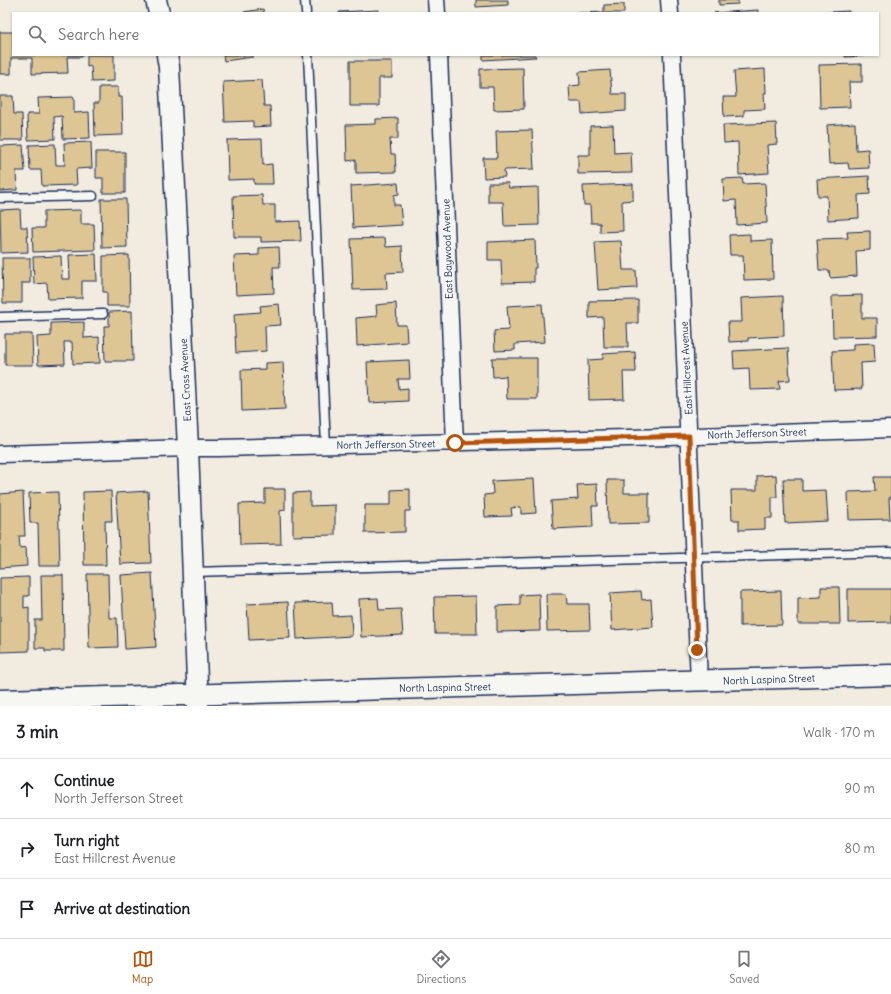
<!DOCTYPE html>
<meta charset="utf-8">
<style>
:root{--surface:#fff;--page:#f6f6f6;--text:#202124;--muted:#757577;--line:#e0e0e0;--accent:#b45309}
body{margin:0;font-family:Delius,sans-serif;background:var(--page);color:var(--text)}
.stop{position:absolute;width:12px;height:12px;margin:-9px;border:3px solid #b45309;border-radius:50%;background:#fff}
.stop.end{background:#b45309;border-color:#fff;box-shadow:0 1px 4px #0008}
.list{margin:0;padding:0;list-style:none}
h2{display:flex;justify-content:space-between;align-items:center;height:52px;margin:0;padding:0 16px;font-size:17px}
h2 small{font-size:13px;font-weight:400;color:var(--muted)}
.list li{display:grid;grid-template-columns:26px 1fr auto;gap:12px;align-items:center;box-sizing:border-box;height:60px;padding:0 16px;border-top:1px solid var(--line)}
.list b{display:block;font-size:15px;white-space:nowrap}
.list p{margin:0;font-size:13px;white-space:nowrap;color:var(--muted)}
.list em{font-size:13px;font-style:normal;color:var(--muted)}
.icon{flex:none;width:22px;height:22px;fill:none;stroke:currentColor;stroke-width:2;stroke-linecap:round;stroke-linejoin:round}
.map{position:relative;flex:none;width:891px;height:706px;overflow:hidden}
.search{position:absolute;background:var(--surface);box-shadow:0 1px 3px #0004;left:12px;right:12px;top:12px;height:44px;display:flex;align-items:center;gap:10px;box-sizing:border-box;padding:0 14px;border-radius:0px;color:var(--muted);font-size:15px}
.sheet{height:232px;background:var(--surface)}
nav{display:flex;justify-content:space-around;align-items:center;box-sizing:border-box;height:56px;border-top:1px solid var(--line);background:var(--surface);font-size:11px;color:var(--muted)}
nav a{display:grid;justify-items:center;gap:2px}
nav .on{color:var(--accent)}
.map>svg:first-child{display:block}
.building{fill:#dec594;stroke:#1b2f5e}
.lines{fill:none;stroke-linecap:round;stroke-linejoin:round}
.service-casing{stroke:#1b2f5e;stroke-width:11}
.minor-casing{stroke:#1b2f5e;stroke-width:19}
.tertiary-casing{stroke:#1b2f5e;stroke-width:23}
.service{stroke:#f6f6f2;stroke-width:8}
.minor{stroke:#f6f6f2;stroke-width:16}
.tertiary{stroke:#f6f6f2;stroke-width:20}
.route{stroke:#b45309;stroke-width:5}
.labels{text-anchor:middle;stroke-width:3;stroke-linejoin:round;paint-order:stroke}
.street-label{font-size:10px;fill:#1b2f5e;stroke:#f6f6f2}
</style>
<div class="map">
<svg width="891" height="706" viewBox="0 0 891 706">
<rect width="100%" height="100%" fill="#f1ecdf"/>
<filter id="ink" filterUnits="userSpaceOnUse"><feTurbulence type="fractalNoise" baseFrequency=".025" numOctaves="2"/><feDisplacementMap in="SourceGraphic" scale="8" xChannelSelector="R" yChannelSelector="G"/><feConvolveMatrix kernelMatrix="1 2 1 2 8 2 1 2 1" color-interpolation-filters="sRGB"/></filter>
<g filter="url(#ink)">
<!-- building -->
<path class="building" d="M476,0H508V5L476,7Z
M719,0H738V4L719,5Z
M624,4V13H578L604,12V5Z
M263,9L264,13H244V12Z
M379,10V13H339V12Z
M758,10V13H714Z
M849,11V13H813Z
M0,32H13V55H82V57H67L68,73L32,74V58H11V74H0Z
M87,55H114V81L92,82L91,66L87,67Z
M223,55H253V57L224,61Z
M483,55H535L536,57L483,60Z
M845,55H865V56L845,57Z
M350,61H392V78H379V106H350Z
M862,64V82H849L850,107L820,108L819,65Z
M523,68L524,109L494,110L493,87H480V69Z
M765,69L766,93H764L765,109L744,110V116L724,117L723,97H736L734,71Z
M610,70L612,94H626V111L582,114L581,102H570L569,86L580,85L579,72Z
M262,80L264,106H270L271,126L253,127V121L225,122L223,82Z
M99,87H118V97H122L123,135L95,136L94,103H99Z
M0,96H13L14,114H22L23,140H0Z
M74,97V113L89,112L90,138L63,139L62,116L54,117L55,139L28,140L27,114H39L38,98Z
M398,118V139H390L391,154H395L396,172L356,173V160L347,161L346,125L376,124V119Z
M776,123L777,144L767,145L769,173L739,175L738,142L724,143L723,125Z
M855,123L856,150L868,149L869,168L849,169L848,163L829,164L827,125Z
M613,125L614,153L631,152L632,173L578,174V155H590V126Z
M532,130L534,169L504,170L505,177L484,178L483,158H497L496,131Z
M262,139L263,165L272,164L273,184H254V179L228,180L227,140Z
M91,142L92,168L76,169L77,185L42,186L41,170H30L29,145L55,144L56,165H65L64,143Z
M23,145L25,171H16L17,190L0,191V146Z
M96,152H125V193H103V178H96Z
M869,176L870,194L858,195L859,218L828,220L827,196H818L817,179Z
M742,178L743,184L765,183L767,223L737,225L736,200L724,201L723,179Z
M398,183L399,194L394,195V205H400L402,225L353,228L351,186Z
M488,183H508L509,188L538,187L539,225L504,226L503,202H488Z
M633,184V200L622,201L623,231L600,232V223H591L590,205H584L583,186Z
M262,195L263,205H275V222L300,221L301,241L261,242V237H234L233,196Z
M101,199H126L127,247L102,248Z
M20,209L21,227H27L28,252L1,253L0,210Z
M81,210V224H94L95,250L33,252L32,228H44V211Z
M870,231V250L856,251L857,276L830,278L829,270H819L817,239L848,238L847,232Z
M750,234V241L772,240L773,279L744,280L743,255H730L729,235Z
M385,238L386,247L402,246L403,272L386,273L387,289L353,290L351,239Z
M535,240L536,268H534V282L502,283L501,260H488V242Z
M621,241L623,270H636L637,288L598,290L595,242Z
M279,247L280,267H273L274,293L236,295L234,256L259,255V248Z
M96,254L97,281H82V298L48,299L47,283L34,284L33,257L61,256L62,279H70L69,255Z
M129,255L130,306H107V292H103V256Z
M2,258H30V283H22V303H3Z
M862,295V318H877V336L833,337L832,296Z
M783,296L784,336L748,338V341L729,342L728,322H742L741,298Z
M638,300V323H627L628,347H604L603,317L589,318V301Z
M396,303L397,325H406L407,342L357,346L356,318L377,316L376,305Z
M279,304L281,325L265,326L266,351L236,353L234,314L261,312L260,306Z
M542,304L545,342L515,344V350L495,351L494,331L509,330L507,306Z
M132,311L133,361H105L104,326H109V312Z
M84,322V338L99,337L100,363L73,364L72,342H64L65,364L38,365L37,337L51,336V323Z
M5,334H32L33,365H5Z
M874,343L875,362L861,363L862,389L834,390L832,351L853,350V344Z
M788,348L790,380L779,381L780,389L750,390L749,368L734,369L733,351Z
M635,352L636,372H623L624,399L589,400L588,360L603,359V354Z
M492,358H537V399H507L506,376L493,377Z
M409,360L410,379H398L399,389L408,388V401L369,403L367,362Z
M283,362L285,409L242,411L241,370L265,369V363Z
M776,475L777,497H772V518H765V529L739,530V520H732L731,490H757V476Z
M874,477H891V498H889L890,519L849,520L848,492L875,491Z
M534,479L536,513L521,514V507L511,508L512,516L485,517L484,495L493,494L492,481Z
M783,479H802V491L826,490L828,521L785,523Z
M607,480H624V493H649V523L608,524Z
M597,484L598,506H592L593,527L553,529L551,501L578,499L577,485Z
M265,489H285V510L280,511L281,544L240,545L239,504L265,503Z
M410,489V511H405V532L365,533V505H391V490Z
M111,491L112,521H105L106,565H84L83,492Z
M148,491L151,563L120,564L116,493Z
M23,492L25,536H19L20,548L26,547L27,566L0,568V494Z
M58,492L60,566H39L38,523H30L29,493Z
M310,492V506L335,505V535L293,536V493Z
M152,573L156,647L125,649L121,575Z
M87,574H108L109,618H117L118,647L89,648Z
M41,575H63L64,651H45V648H35V620H42Z
M29,577V596H24V608L29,607V651L0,652V578Z
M821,587H839L840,624H798V598L821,597Z
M848,589H891V622L848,623Z
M641,591L642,600L651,599L653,627L612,630L610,593Z
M781,591L782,625L740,626V592Z
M539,594L540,631L497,632V606L520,605V595Z
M546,594H566L567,604H589L590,630L547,631Z
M476,596L477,634H435L434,597Z
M378,598L379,610L401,609L403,635L361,637L359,599Z
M288,602L290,638L249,640L247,604Z
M332,602L333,616L351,615L352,636L297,639L295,603Z"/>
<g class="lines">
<!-- service casing -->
<g class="service-casing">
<path id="service" d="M305,0L306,13
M308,55L326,446
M0,198L93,196
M0,317L103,314
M193,572L891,552"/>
</g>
<!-- minor casing -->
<g class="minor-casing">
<path id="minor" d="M436,0L437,13
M669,0L670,13
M439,55L455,443
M672,55L699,681
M0,454L188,448H219L669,437L891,429"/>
</g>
<!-- tertiary casing -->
<g class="tertiary-casing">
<path id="tertiary" d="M156,0L159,13
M167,55L169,67L188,448L198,706
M0,700L891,675"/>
</g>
<!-- service -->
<use href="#service" class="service"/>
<!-- minor -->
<use href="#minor" class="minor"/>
<!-- tertiary -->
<use href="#tertiary" class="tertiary"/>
</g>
</g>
<g class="lines" filter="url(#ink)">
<!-- route -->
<path class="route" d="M455,443L689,436L697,650"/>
</g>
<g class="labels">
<!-- street labels -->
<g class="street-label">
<text transform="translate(447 249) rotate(-92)" y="4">East Baywood Avenue</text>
<text transform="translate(686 368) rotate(-93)" y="4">East Hillcrest Avenue</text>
<text transform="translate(185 380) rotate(-93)" y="4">East Cross Avenue</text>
<text transform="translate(757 433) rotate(-2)" y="4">North Jefferson Street</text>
<text transform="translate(386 444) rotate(-1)" y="4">North Jefferson Street</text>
<text transform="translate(769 679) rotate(-2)" y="4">North Laspina Street</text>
<text transform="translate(445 687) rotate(-1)" y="4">North Laspina Street</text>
</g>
</g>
</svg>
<div class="stop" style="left:455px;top:443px"></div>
<div class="stop end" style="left:697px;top:650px"></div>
<div class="search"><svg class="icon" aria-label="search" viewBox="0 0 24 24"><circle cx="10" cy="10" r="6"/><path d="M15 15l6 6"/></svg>Search here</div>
</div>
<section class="sheet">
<h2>3 min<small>Walk · 170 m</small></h2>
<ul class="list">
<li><svg class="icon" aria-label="ahead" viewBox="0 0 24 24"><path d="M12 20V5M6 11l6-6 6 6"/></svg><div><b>Continue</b><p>North Jefferson Street</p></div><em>90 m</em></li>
<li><svg class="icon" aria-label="right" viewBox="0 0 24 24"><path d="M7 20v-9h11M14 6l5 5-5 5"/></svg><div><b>Turn right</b><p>East Hillcrest Avenue</p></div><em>80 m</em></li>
<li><svg class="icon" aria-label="arrive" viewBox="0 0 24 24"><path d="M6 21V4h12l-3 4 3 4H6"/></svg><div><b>Arrive at destination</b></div></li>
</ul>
</section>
<nav>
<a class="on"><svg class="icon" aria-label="map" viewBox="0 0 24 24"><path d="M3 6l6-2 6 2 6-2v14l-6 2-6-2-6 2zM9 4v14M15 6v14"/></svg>Map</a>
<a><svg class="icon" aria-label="directions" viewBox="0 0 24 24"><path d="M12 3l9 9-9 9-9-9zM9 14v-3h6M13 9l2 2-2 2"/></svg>Directions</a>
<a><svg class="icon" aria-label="saved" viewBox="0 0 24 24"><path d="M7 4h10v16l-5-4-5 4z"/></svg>Saved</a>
</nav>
